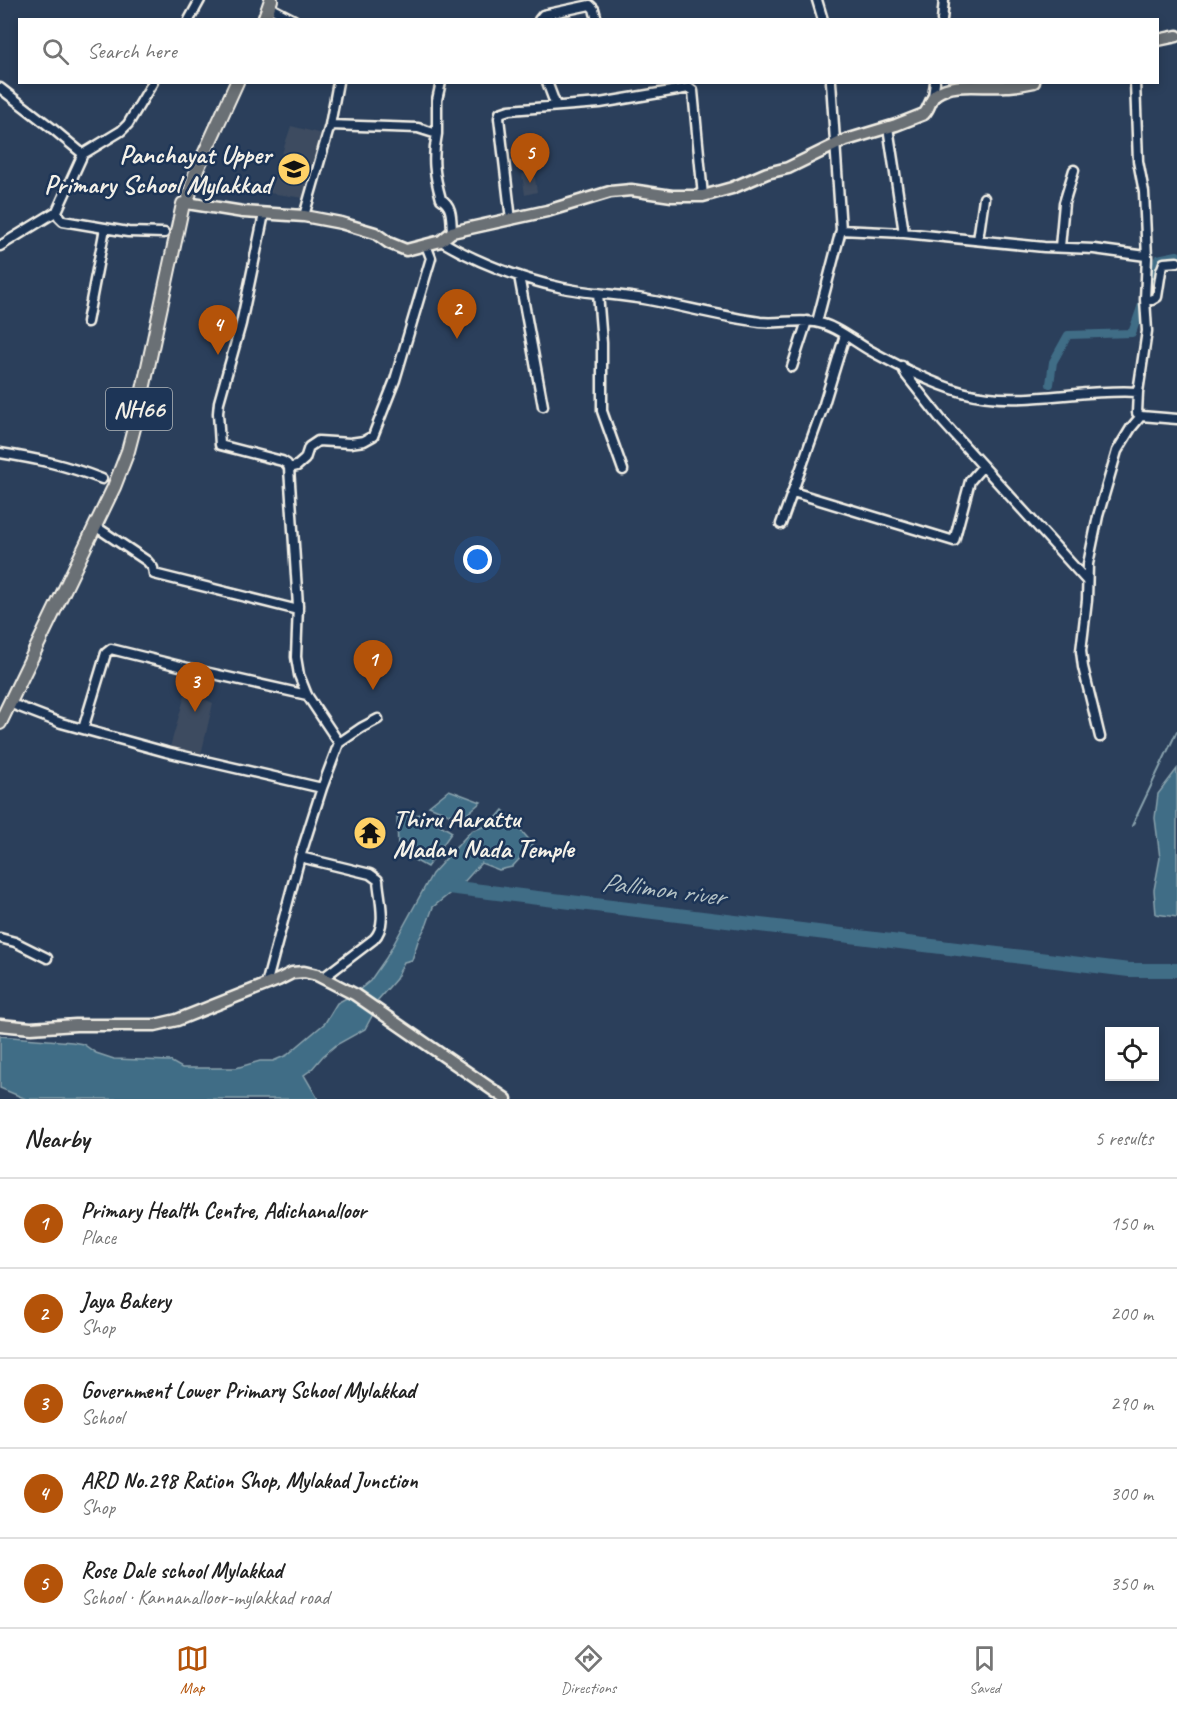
<!DOCTYPE html>
<meta charset="utf-8">
<style>
:root{--surface:#fff;--page:#f2f2f2;--text:#222;--muted:#767676;--line:#e0e0e0;--accent:#b45309}
body{margin:0;font-family:Caveat,sans-serif;background:var(--page);color:var(--text)}
.controls{position:absolute;right:18px;bottom:18px;display:grid;overflow:hidden;border-radius:0px;box-shadow:0 3px 9px #0003}
.controls button{width:54px;height:54px;display:grid;place-items:center;padding:0;border:0;border-bottom:2px solid var(--line);background:var(--surface);color:var(--text);font:30px sans-serif}
.you{position:absolute;left:478px;top:560px;width:21px;height:21px;margin:-15px;border:4px solid #fff;border-radius:50%;background:#1a73e8;box-shadow:0 0 0 9px #1a73e833}
.badge{display:grid;place-items:center;width:39px;height:39px;border-radius:50%;background:var(--accent);color:#fff;font-size:20px;font-weight:700}
.pin{position:absolute;translate:-50% -50px;filter:drop-shadow(0 2px 3px #0008)}
.pin::after{content:'';position:absolute;top:32px;width:21px;height:18px;background:inherit;clip-path:polygon(0 0,100% 0,50% 100%)}
.list{margin:0;padding:0;list-style:none}
h2{display:flex;justify-content:space-between;align-items:center;height:78px;margin:0;padding:0 24px;font-size:26px}
h2 small{font-size:20px;font-weight:400;color:var(--muted)}
.list li{display:grid;grid-template-columns:39px 1fr auto;gap:18px;align-items:center;box-sizing:border-box;height:90px;padding:0 24px;border-top:2px solid var(--line)}
.list b{display:block;font-size:22px;white-space:nowrap}
.list p{margin:0;font-size:20px;white-space:nowrap;color:var(--muted)}
.list em{font-size:20px;font-style:normal;color:var(--muted)}
.icon{flex:none;width:33px;height:33px;fill:none;stroke:currentColor;stroke-width:2;stroke-linecap:round;stroke-linejoin:round}
.map{position:relative;flex:none;width:1177px;height:1099px;overflow:hidden}
.search{position:absolute;background:var(--surface);box-shadow:0 3px 9px #0003;left:18px;right:18px;top:18px;height:66px;display:flex;align-items:center;gap:15px;box-sizing:border-box;padding:0 21px;border-radius:0px;color:var(--muted);font-size:22px}
.sheet{height:528px;background:var(--surface)}
nav{display:flex;justify-content:space-around;align-items:center;box-sizing:border-box;height:84px;border-top:2px solid var(--line);background:var(--surface);font-size:16px;color:var(--muted)}
nav a{display:grid;justify-items:center;gap:3px}
nav .on{color:var(--accent)}
.map>svg:first-child{display:block}
.built{fill:#3c4b60}
.water{fill:#416d86;stroke:#89a2ad;stroke-width:1.5}
.lines{fill:none;stroke-linecap:round;stroke-linejoin:round}
.stream{stroke:#89a2ad;stroke-width:2}
.canal{stroke:#416d86;stroke-width:8}
.river{stroke:#416d86;stroke-width:14}
.minor-casing{stroke:#f4f1e8;stroke-width:13}
.major-casing{stroke:#f4f1e8;stroke-width:15}
.highway-casing{stroke:#f4f1e8;stroke-width:16}
.minor{stroke:#1d3557;stroke-width:8}
.major{stroke:#6b6f75;stroke-width:10}
.highway{stroke:#6b6f75;stroke-width:12}
.labels{text-anchor:middle;stroke-width:5;stroke-linejoin:round;paint-order:stroke}
.shield{fill:#1d3557;stroke:#b4b9bc;stroke-width:1.5}
.shield-label{font-size:24px;font-weight:bold;fill:#f4f1e8}
.poi-label{font-size:26px;font-weight:bold;fill:#f4f1e8;stroke:#1d3557;text-anchor:end}
.water-label{font-size:27px;font-style:italic;fill:#b5c3c6;stroke:#1d3557}
</style>
<div class="map">
<svg width="1177" height="1099" viewBox="0 0 1177 1099">
<rect width="100%" height="100%" fill="#2b3f5b"/>
<filter id="ink" filterUnits="userSpaceOnUse"><feTurbulence type="fractalNoise" baseFrequency=".0167" numOctaves="2"/><feDisplacementMap in="SourceGraphic" scale="12" xChannelSelector="R" yChannelSelector="G"/><feConvolveMatrix kernelMatrix="1 2 1 2 8 2 1 2 1" color-interpolation-filters="sRGB"/></filter>
<g filter="url(#ink)">
<!-- built -->
<path class="built" d="M291,126L322,134L304,198L269,193Z
M534,172L537,192L525,195L522,174Z
M192,671L211,675L204,699L213,703L201,755L170,747Z"/>
<!-- water -->
<path class="water" d="M1177,769V917L1156,914L1154,890L1160,858L1155,818L1158,794Z
M449,790L481,802L461,819L429,806Z
M503,810L533,844L512,867L499,870L481,863L464,882L433,907L427,924L418,941L412,960L404,962L396,979L377,1001L372,1016L365,1029L336,1045L323,1056L311,1070L304,1075L318,1099H26L0,1088V1036L72,1042L83,1044L96,1053L114,1059L170,1061L182,1068H236L260,1061H273L287,1055L325,1023L337,1003L354,994L370,981L386,958L432,874L471,831L491,824Z
M422,814L452,832L427,867L398,851L397,817Z"/>
<g class="lines">
<!-- stream -->
<path class="stream" d="M1132,826L1177,731"/>
<!-- canal -->
<path class="canal" d="M1050,384L1053,362L1068,335L1132,333L1158,259L1177,255"/>
<!-- river -->
<path class="river" d="M440,886L1129,970H1177"/>
<!-- minor casing -->
<g class="minor-casing">
<path id="minor" d="M817,0L823,20
M269,7L294,20
M189,20L200,0
M539,20L543,15L590,5L594,9L597,20
M942,20L944,0
M547,82L556,106
M1135,82L1138,161L1144,192L1147,258L1145,299L1147,331L1138,392L1137,413L1141,416L1177,419
M0,88L53,129L83,154L57,211L59,217L63,221L128,232L164,233
M933,97L935,82
M330,125L418,128L437,134V100L441,82
M888,127L904,233
M437,134C432,159 434,174 441,199C453,206 451,219 452,232
M83,154L121,131L128,124L153,82
M264,214L241,324L219,402L218,413L220,445L282,461L287,464L289,468L298,606L296,657L299,675L307,695L339,743
M304,216L330,125L338,82
M511,220L499,118L500,113L509,110L600,103L689,88L693,91L703,196
M841,230L904,233L1044,247L1094,249L1146,256
M978,240L984,198
M441,241C477,262 518,278 559,287C588,294 619,294 649,300C686,307 723,317 760,322C778,324 796,319 815,322C835,325 853,341 871,351C899,366 930,383 962,392C1019,408 1080,388 1138,392
M0,246L57,211
M1060,247L1064,203L1074,170
M519,276L543,406
M598,293L602,343V411L623,470
M1145,299L1152,300L1157,297L1161,271L1164,263L1177,262
M87,322L105,228
M817,322L841,230L831,82
M902,366L906,375L943,422L1087,581
M792,367L807,321
M0,453C38,459 66,465 102,479
M289,468L297,466L305,459L309,447L318,441L350,443L364,441L373,436L395,380L431,258L426,245
M793,492L954,541L970,481L983,466
M781,524L824,404L845,335
M95,526L147,561L153,568L154,574L298,610
M9,703L61,723L166,752L322,788
M83,729L106,653L111,649L196,670L307,695
M1100,737L1083,667L1081,651L1087,600L1088,564L1098,516L1117,451L1131,428L1141,416
M300,857L370,874L378,880C379,898 388,925 374,939L323,978
M0,938L15,942L47,958
M266,985L300,857L322,788L339,743L361,728L378,719"/>
</g>
<!-- major casing -->
<g class="major-casing">
<path id="major" d="M1158,40L1177,36
M187,203L243,212L304,216L341,223L375,233L389,243L406,250L441,241L452,232L547,211L610,192L631,190L672,196H703L732,188L767,173L788,168L843,141L896,125L924,114C930,108 930,99 936,94C953,81 985,88 1006,86C1015,86 1025,84 1034,82
M0,1025L31,1028L76,1025H155L177,1020L278,980L292,973L304,972L317,975L354,994L506,1099"/>
</g>
<!-- highway casing -->
<g class="highway-casing">
<path id="highway" d="M264,20L271,0
M0,723L114,487L128,451L138,413L183,204L187,203L195,174L237,82"/>
</g>
<!-- minor -->
<use href="#minor" class="minor"/>
<!-- major -->
<use href="#major" class="major"/>
<!-- highway -->
<use href="#highway" class="highway"/>
</g>
</g>
<!-- icons -->
<defs>
<g id="school-disc" transform="scale(1.725)"><circle r="9.5" fill="#ffd166" stroke="#1d3557"/><path d="M0-5L7-2L0 1L-7-2ZM-4 1L0 2.5L4 1V4Q0 6-4 4Z" fill="#111"/></g>
<g id="temple-disc" transform="scale(1.725)"><circle r="9.5" fill="#ffd166" stroke="#1d3557"/><path d="M0-6L5-2H3V0L6.5 2.5H4V6H1.5V3h-3V6H-4V2.5H-6.5L-3 0V-2H-5Z" fill="#111"/></g>
</defs>
<g fill-rule="evenodd">
<use href="#school-disc" x="294" y="169"/>
<use href="#temple-disc" x="370" y="833"/>
</g>
<g class="labels">
<!-- shield labels -->
<rect class="shield" x="106" y="388" width="66" height="42" rx="4.5"/>
<g class="shield-label">
<text x="139" y="417">NH66</text>
</g>
<!-- poi labels -->
<g class="poi-label">
<text x="271" y="163">Panchayat Upper<tspan x="271" dy="30">Primary School Mylakkad</tspan></text>
<text x="393" y="827" text-anchor="start">Thiru Aarattu<tspan x="393" dy="30">Madan Nada Temple</tspan></text>
</g>
<!-- water labels -->
<g class="water-label">
<text transform="translate(663 889) rotate(7)" y="9">Pallimon river</text>
</g>
</g>
</svg>
<div class="controls">
<button><svg class="icon" aria-label="locate" viewBox="0 0 24 24"><circle cx="12" cy="12" r="6"/><path d="M12 2v4M12 18v4M2 12h4M18 12h4"/></svg></button>
</div>
<div class="you"></div>
<div class="pin badge" style="left:373px;top:690px">1</div>
<div class="pin badge" style="left:457px;top:339px">2</div>
<div class="pin badge" style="left:195px;top:712px">3</div>
<div class="pin badge" style="left:218px;top:355px">4</div>
<div class="pin badge" style="left:530px;top:183px">5</div>
<div class="search"><svg class="icon" aria-label="search" viewBox="0 0 24 24"><circle cx="10" cy="10" r="6"/><path d="M15 15l6 6"/></svg>Search here</div>
</div>
<section class="sheet">
<h2>Nearby<small>5 results</small></h2>
<ul class="list">
<li><span class="badge">1</span><div><b>Primary Health Centre, Adichanalloor</b><p>Place</p></div><em>150 m</em></li>
<li><span class="badge">2</span><div><b>Jaya Bakery</b><p>Shop</p></div><em>200 m</em></li>
<li><span class="badge">3</span><div><b>Government Lower Primary School Mylakkad</b><p>School</p></div><em>290 m</em></li>
<li><span class="badge">4</span><div><b>ARD No.298 Ration Shop, Mylakad Junction</b><p>Shop</p></div><em>300 m</em></li>
<li><span class="badge">5</span><div><b>Rose Dale school Mylakkad</b><p>School · Kannanalloor-mylakkad road</p></div><em>350 m</em></li>
</ul>
</section>
<nav>
<a class="on"><svg class="icon" aria-label="map" viewBox="0 0 24 24"><path d="M3 6l6-2 6 2 6-2v14l-6 2-6-2-6 2zM9 4v14M15 6v14"/></svg>Map</a>
<a><svg class="icon" aria-label="directions" viewBox="0 0 24 24"><path d="M12 3l9 9-9 9-9-9zM9 14v-3h6M13 9l2 2-2 2"/></svg>Directions</a>
<a><svg class="icon" aria-label="saved" viewBox="0 0 24 24"><path d="M7 4h10v16l-5-4-5 4z"/></svg>Saved</a>
</nav>
